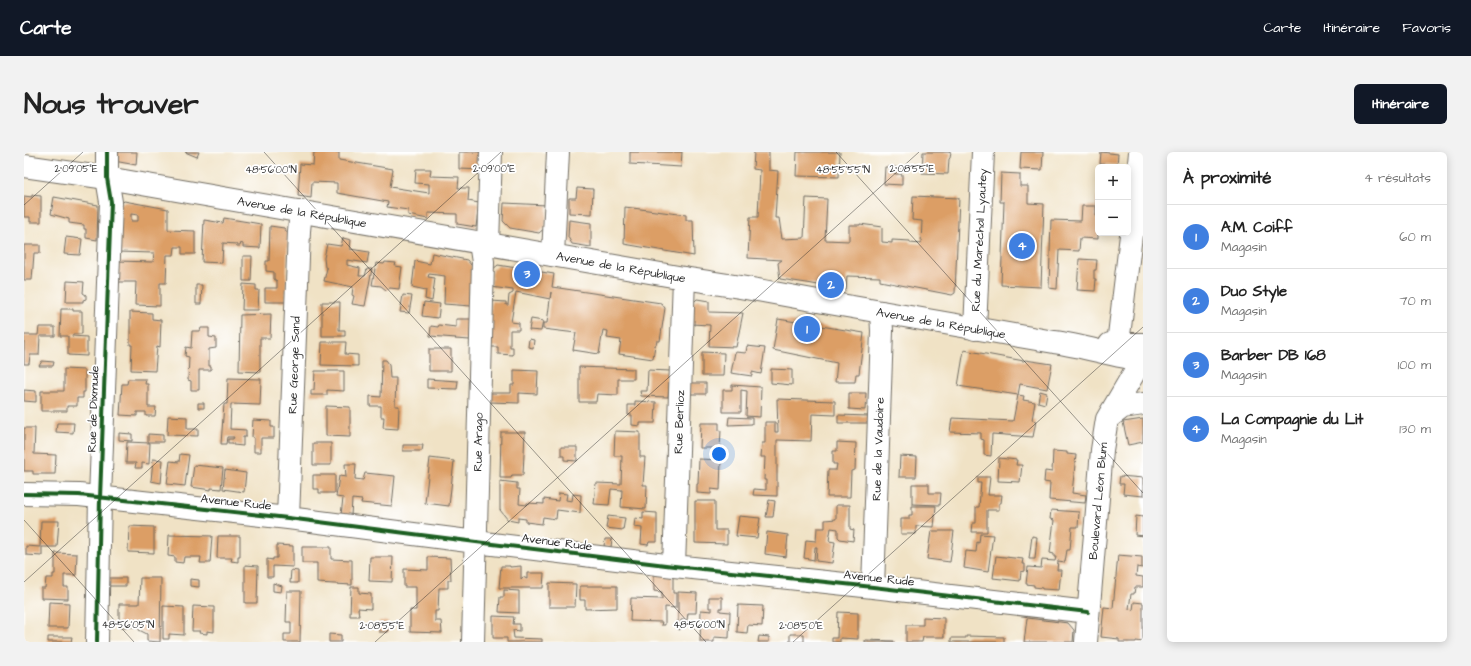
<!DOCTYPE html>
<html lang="fr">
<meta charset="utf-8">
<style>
:root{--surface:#fff;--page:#f2f2f2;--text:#222;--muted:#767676;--line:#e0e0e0;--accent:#111827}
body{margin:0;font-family:"Architects Daughter",sans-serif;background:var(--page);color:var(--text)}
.controls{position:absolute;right:12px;top:12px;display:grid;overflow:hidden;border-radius:6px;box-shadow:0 2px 10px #0003}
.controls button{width:36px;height:36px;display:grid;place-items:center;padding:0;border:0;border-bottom:1px solid var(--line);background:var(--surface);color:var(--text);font:20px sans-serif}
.you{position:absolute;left:695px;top:302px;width:14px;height:14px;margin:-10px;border:3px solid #fff;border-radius:50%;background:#1a73e8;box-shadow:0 0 0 6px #1a73e833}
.badge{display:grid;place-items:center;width:26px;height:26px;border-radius:50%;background:var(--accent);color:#fff;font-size:13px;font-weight:700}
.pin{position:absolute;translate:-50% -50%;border:2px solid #fff;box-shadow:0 1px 4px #0006}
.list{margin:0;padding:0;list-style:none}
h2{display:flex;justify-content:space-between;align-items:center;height:52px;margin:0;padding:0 16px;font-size:17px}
h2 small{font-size:13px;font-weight:400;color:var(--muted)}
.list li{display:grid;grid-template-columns:26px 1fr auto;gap:12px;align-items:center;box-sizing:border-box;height:64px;padding:0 16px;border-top:1px solid var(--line)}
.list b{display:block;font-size:15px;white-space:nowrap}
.list p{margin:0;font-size:13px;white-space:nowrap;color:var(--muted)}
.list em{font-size:13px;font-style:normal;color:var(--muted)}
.map{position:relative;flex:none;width:1119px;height:490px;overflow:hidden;border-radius:6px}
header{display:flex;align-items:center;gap:24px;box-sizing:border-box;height:56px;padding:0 20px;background:var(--accent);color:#fff}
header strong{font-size:19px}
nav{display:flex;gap:22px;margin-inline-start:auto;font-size:14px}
.intro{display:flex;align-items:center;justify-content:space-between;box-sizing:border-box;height:96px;padding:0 24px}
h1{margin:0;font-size:28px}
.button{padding:10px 18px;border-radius:6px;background:var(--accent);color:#fff;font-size:14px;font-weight:700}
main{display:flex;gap:24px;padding:0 24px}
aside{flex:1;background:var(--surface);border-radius:6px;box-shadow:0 2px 10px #0003}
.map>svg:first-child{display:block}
.building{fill:#dc9e65;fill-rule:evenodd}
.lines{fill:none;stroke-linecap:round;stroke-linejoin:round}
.minor-casing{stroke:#706b61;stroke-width:24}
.primary-casing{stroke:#706b61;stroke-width:24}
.minor{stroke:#fff;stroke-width:22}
.primary{stroke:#fff;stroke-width:22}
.cycleway-casing{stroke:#fff;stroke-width:6}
.cycleway{stroke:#1b5e20;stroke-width:4}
.ticks{fill:none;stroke:#2b2b2b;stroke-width:1;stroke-opacity:0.45}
.labels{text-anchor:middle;stroke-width:3.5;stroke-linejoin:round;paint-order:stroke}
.street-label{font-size:12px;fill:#2b2b2b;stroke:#fff}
.ticks-label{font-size:10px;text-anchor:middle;fill:#2b2b2b;stroke:#fff;stroke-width:3.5;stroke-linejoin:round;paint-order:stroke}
</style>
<header>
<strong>Carte</strong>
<nav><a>Carte</a><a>Itinéraire</a><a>Favoris</a></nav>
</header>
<div class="intro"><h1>Nous trouver</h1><a class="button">Itinéraire</a></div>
<main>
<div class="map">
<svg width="1119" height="490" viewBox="0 0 1119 490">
<rect width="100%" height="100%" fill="#fff"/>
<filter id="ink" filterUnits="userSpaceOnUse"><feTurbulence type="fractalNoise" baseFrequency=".025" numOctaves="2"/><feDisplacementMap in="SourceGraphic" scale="8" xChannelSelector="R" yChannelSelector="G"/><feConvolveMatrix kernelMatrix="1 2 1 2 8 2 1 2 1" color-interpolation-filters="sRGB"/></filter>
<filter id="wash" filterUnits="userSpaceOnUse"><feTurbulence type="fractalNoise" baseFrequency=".012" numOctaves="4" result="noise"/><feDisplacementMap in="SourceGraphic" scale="16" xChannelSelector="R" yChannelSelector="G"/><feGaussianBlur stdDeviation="0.9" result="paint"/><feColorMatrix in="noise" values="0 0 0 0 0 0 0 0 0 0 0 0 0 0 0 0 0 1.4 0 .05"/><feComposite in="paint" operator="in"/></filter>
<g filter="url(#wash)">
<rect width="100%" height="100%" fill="#f0e2c5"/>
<g id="blocks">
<!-- building -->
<path class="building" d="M91,0H113L112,13L90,9Z
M161,0H175L173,5Z
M290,0H315V8L369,17L366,35L405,41V32L391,31L392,17H407L406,24L435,25L434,36H445L444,49L455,51L452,75L433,72V62L404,61V67L384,63V58L363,55L364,50L313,41V31L288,30L287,46L274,44L276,12L289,13Z
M435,0H462L461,18L435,17Z
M606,0H658L657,15L606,12Z
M730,0H745V18L754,19L751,66H755L758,87L780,86L782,46L803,47L801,88L825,89V73H836V72L858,75V90L868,91V88L886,89V91L897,92L898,69L888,68L889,44L935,46L931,141L928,143L856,129V125L823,124L822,138L783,131L756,127L754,111L758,108L724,106L726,65H734L736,18L729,17Z
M773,0H816L815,25L772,24Z
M899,0H924L927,1L926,6L925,7L924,22L898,21Z
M997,0H1019L1018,18L996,17Z
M1077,0L1094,2L1093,13L1076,12Z
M861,15H872L871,22H878V33L860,32Z
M977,21L996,22V34H1004V51L1020,52L1017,135L977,133L980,50H976Z
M553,36L569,37L568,62L545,61V46H552Z
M8,43L17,44V70H6V65H0V44L8,45Z
M1073,44H1074V54L1072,55V64L1074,65V87L1056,86L1055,99L1035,98L1033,137L1025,136L1027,68L1057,69L1058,54H1072Z
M30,45L74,53L73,88L62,86V77H60V73L45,71V67L27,62Z
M100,49L144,57V78L171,79V102H158V95H151L150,103H143L142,131H136V154L111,153L112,130H92L93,109L129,110L130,101L93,100L94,54ZM107,62L114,63V69H107Z
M480,51L523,53L522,75L515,81L486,76L479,69Z
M601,55L662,63V68H669L670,104L600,92Z
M200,66L237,72L236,96L219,95V92L217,91L216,94H213L212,92L199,91L198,111L178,110L180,68L199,71Z
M545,68L567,71V95L548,92L544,85Z
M246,74L260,76L264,82L262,150H241V136H253V129L250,127V120L242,119V109H245Z
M42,85L58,87L56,103L40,102Z
M319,86L327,88L326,97L345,100L343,111L323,108V113L336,116L335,124H341L343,117H348L341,154L328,152L330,144L328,143L329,135L300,129L303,116L301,115L300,106L303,92L317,94Z
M0,93H16V101H10L8,128H0Z
M408,101L443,108L448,114L447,154L420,152L421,124L405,122L404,125L411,126L408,149L401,147L402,138L388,135L391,109L406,112Z
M219,104H228L227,129H219Z
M1055,107L1073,108L1072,118H1070V127H1072L1071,139L1053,138Z
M361,110L372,111L371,114L378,115L375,137L366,136L362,138L357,134L348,133L352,111L360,112Z
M474,113L530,122L528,135L637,151L641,156L636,189H633L632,193H631L629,207L595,202L597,188L583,186L584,179L579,178L575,202L549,198L552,181L519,177V171H523L527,140L526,147L492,140L487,170L495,171V178H486V195H489V203L474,202V195H466L467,149L482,150V153H484L485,143L489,141V138L467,135L468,118Z
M43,129L60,130L59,141L62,143V147L59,148V150H42Z
M219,132L232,133V138H235L234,158H218Z
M172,133H178L177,152H172Z
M379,143L388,144L385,161L376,160Z
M673,147L685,149V160L719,161L712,195L685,194L686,173L667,172L668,152Z
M298,150H316L315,178H321V184H298Z
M400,150L416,152L414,166L398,164Z
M37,157H49V159H58V182H49L48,184L63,185V204L44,203V184H36Z
M106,160L128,161V167L137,168L136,195L133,194L131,219L107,218L108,193H106Z
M247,162L246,186H236V220L215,219L216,163Z
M432,167H447L446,188L431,187L432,186L406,184L407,174L414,175L415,173L432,175Z
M507,167L519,169L517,179L505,178Z
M754,167L840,181L835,222H832L831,230H811L813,211L749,198Z
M15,175H31V184H16L15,203H6L5,212H0V183H14Z
M177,176H185V185L192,186V196L185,197V214H187V218H175V238H167V229L164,228L165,205L161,204L162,195L167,196L168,179H176Z
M505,187L510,188L509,196L504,195Z
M298,190H322L321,202L334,203V214L297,213Z
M723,194L741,196L737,222L728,220V224L707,221L711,200L722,201Z
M405,197H427V219H405Z
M940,198L1000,209L1001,208L1028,212L1023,237L996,232L994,243L934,234Z
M678,200L700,201L699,224H678Z
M358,208H362L365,212L366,226H372L371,254H375L374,277L359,276L360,265H357V254H346V244L357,245Z
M18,209L30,210L29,214H15Z
M555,215L610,217V227H594V243L573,242L572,250H555Z
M40,217L61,218V240H59V246H53V254H43V259H17V239H40Z
M747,217L768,218V233L747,231Z
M490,218L514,219L513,242L495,241V251L465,250V241H487V233H490Z
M624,218L646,219L644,245L617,244L616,239H623Z
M291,219H320V239L303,238V243H287V238H290Z
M204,226L237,227L236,253L207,252L206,277L222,278V285H219V294L209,293V291H204V287H209L210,285H203L202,292H197L200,252H203Z
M104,227H122L121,232H124V255H132L131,264H122V260H113V264L96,263L98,232H103Z
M403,227L434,229L433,237L403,236Z
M665,231H682V242H665Z
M708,233L737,235L736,265L722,264L723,239L717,238V260H699V238H708Z
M0,238L12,239V250L0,249Z
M1016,239L1023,241L1021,252L1014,250Z
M825,241H842L841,258L825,257Z
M994,243L1000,244L999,248L1011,250L1008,268L1012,269L1009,285L968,282L967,304L960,303V288L957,287V281L926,280L928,266L989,269Z
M753,247L811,249V263L788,262L787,289L753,288V344L729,343L730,337L742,338V328H740L741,305H737L738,291H741V270H751V280H754Z
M611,249L632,250L631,271H616V274L608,273V263H604V253H611Z
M174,251H180V256H174Z
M302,254L326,255V285L302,284Z
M814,263L845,264L844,271H814Z
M144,264L163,265V277H174V284L143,283Z
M705,265L728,266V272L704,273Z
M1119,267V290L1104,293L1099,270Z
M229,268L247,269V275H250V286H237V300H230V286L228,285Z
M33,271H50L49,281L32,280Z
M677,271H695V279L697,278L696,296H676Z
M0,276H11L10,302L32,303L31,322H9V319H0Z
M591,279L616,280V305H621L619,333H623L622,357L597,355L598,338L587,337L585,353L570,352L572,331L597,332L598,304H590Z
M477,280H501L499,323H488L487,326H476Z
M95,281L108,282V289L95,288Z
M124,282L139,283V290H124Z
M103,290L126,291L125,312L118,311V316H111L112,311H102Z
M813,290L832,291L831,318L827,319L826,345H803L804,318H812L813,312H809V299H813Z
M289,291H307V313H289Z
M379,293H399L398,299H379Z
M537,295H553V309L540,308V304H537Z
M1029,299L1043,300V302L1052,303L1048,341L1062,343L1061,351L1025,348L1026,331L1020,330L1021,319L1028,320Z
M156,302L165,303L161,334L143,332L146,309L155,310Z
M876,304L893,305L892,325H875Z
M406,306L430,309L425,354L401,351Z
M975,306L993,308L992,313H998L996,330L974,329Z
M129,307L139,308L137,331L127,329Z
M675,307L697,308L696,338L687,337V342L673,341V332H674Z
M321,312H332L331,327L339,328L341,321L371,324L368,354L337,351L338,348L328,347L327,364L317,363L319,346L312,345L315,324L322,325Z
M170,313L199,316L197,337L187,336V338L167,335Z
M201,318L222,321L220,340L199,337Z
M289,323H311V341H295V337H289Z
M1096,324L1119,326V344L1099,342L1100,332H1095Z
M954,325H966L964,343H978L977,351H975V358H963V380H948L949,371H952V355H955L957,331H954Z
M476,329L493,331V337H496L495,352L503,353V351L520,352V347L534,349L535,341L543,342L542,348L548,349L549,342L557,343L556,361L533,358L532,367L519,365L518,372L502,370V367L494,366V370L484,368L476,358Z
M888,332H905V341H917L916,353L888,352Z
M745,348L751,349L749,365H742Z
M671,349H691V378H703V392L671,391Z
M812,353H826V377L830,378L829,389L816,387L814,385V377L807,376L805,389L811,390L808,411L792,409L793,395H791L790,408L780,406L782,388L792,389L793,376H801V368L812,367Z
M888,354H912L910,375L892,374V382H877V367H885V363H888Z
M1027,358L1055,360L1054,375H1048L1046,398H1043L1041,410L1034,409L1033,418H1037L1035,438L1018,437V436L1010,435V433L1002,432L1004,415L1017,416L1018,408L1031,409L1032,405H1030V402L1026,401L1030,368L1026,367Z
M619,360L633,361V390H625L624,393L617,392L618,376L610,375L611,366L619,367Z
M584,364L601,366L599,378L582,376Z
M715,364L736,366L733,386L712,384Z
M1112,364L1119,365V384L1111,383Z
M17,369H35L33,395H18V404L2,403V394L16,395Z
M105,374L130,375V401L104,400Z
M907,379H930L926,410L903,407Z
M743,380L764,383L762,405L741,402Z
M956,382L969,383L964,420L940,416L942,399L952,400L953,390L955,391Z
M145,383L188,384L186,411H176L177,405H160L159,411L151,410V405L144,404Z
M194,384H216V405H214V410L207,409L208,406H193Z
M1008,384L1013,385L1011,407H1005Z
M581,387H588L587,395L580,394Z
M253,393L269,394V415L249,414V425H243V407L249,408V406H253Z
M278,395H307V407L328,408V433L293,431V411H278Z
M31,401L53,402L52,423H40V435H44V447L17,446V436H21L22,426H29V422H31Z
M1094,403L1118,405V416L1113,415L1112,424L1119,425V435H1111L1110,442H1107L1105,457L1109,458L1110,450L1119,451V490L1112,489V490H1095V487L1077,485L1080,455L1089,456Z
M972,404L999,407L998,412H1001V419L997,420L996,429L969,426Z
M346,405H369L368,430L345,429Z
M404,405L426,406L427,428H424V436H415L414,459H411V469H417L418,481L386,480V458H392V435H380V417L404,418Z
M221,413L234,414L233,451H221Z
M477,414H486V415L497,414V427L499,425L503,427V421H520L519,436H475Z
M267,418L274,419V431H266Z
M630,422L649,424V441H652V456L641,455V473H637L638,470L606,469L607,446L638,447V440L630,439Z
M84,426H102V434H84Z
M116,426H137L136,490L123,489V482L115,478V475H95V452H115Z
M166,427L175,428V435L166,434Z
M249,431L258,434L257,440L249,439Z
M525,431L552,432L551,455H525Z
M556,434H593V456L561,457V448H556Z
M327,435H335V441L347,442V457L334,456L335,464H326Z
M480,438L495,439V461L475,460L476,445H480Z
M263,439H277L276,490H260V482H267V470H262Z
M654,440L673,441L672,461H664L663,468H657L656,478L654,477Z
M685,445H698V456H696V459L706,460L705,486L690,485V490H676L677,458L688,459V456H685Z
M25,450L45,451L44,476H24Z
M714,453L739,454L738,474L724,473L723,481L713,480Z
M139,454L160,455V483L145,482V487H139Z
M169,454L190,455V480L183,479V482L175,481L176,479H168Z
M814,460L834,461V487L816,486V490H808V486H813Z
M469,464L490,465L489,472H496V479L489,478L490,486L518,487V490H483V486H469Z
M899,465L920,466V485H899L898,490H882V473H899Z
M1003,466L1044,471L1050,478L1049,490H1000Z
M355,469H364V480H355Z
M305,482L317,483V490H305Z
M766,482H780V490H766Z
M735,484L745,485V490H734Z
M942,484L980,485V490H927V486H942Z
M24,485H48L47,490H24Z
M841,488L870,489V490H841Z"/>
</g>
</g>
<g filter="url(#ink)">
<use href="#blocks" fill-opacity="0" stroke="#706b61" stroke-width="1"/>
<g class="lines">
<!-- minor casing -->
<g class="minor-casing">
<path id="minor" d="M1113,33L1116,0
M464,92L467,0
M529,103L534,0
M951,177L959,0
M1108,204L1094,192L1113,33L1119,73
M1083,267L1099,255L1119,252
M0,342L55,343L264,366L452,390L650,414L849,435L1064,460
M264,366L275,79L277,59
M650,414L660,126
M849,435L858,179L857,160
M73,490L76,346L87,50L83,26V0
M449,490L459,110L456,91
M1062,490L1078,298L1083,267L1113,216"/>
</g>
<!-- primary casing -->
<g class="primary-casing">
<path id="primary" d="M0,14L83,26L660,126C690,131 720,135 750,141C843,158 936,174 1030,190C1060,194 1089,204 1119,208
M1086,192H1119"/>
</g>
<!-- minor -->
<use href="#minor" class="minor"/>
<!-- primary -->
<use href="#primary" class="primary"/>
<!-- cycleway casing -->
<g class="cycleway-casing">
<path id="cycleway" d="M0,342L55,343L264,366L452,390L650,414L849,435L1064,460
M73,490L76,346L87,50L83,26V0"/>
</g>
<!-- cycleway -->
<use href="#cycleway" class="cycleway"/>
</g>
</g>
<!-- ticks -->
<path class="ticks" d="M240,0L682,490M812,0L1119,341M0,53L59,0M0,368L110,490M0,430L477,0M351,490L895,0M769,490L1119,175"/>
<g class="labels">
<!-- street labels -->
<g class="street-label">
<text transform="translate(278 60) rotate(10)" y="4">Avenue de la République</text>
<text transform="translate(955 88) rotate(-87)" y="4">Rue du Maréchal Lyautey</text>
<text transform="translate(597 115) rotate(10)" y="4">Avenue de la République</text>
<text transform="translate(917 171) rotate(10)" y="4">Avenue de la République</text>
<text transform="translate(270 213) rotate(-88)" y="4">Rue George Sand</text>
<text transform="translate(69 257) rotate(-88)" y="4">Rue de Dixmude</text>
<text transform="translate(655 270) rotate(-88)" y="4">Rue Berlioz</text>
<text transform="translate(454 290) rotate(-89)" y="4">Rue Arago</text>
<text transform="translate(854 297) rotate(-88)" y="4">Rue de la Vaudoire</text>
<text transform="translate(1074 349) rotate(-85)" y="4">Boulevard Léon Blum</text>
<text transform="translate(212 350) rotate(6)" y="4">Avenue Rude</text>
<text transform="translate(533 390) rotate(7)" y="4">Avenue Rude</text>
<text transform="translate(855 426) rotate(6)" y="4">Avenue Rude</text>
</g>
</g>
<g class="ticks-label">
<text x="52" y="20">2°09'05"E</text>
<text x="470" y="20">2°09'00"E</text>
<text x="888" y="20">2°08'55"E</text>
<text x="247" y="21">48°56'00"N</text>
<text x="819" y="21">48°55'55"N</text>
<text x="104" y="476">48°56'05"N</text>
<text x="675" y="476">48°56'00"N</text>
<text x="358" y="477">2°08'55"E</text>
<text x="777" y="477">2°08'50"E</text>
</g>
</svg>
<div class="controls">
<button>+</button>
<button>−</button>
</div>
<div class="you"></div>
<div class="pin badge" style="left:783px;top:177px;background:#3f7fe0">1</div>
<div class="pin badge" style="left:807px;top:133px;background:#3f7fe0">2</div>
<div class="pin badge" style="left:503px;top:122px;background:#3f7fe0">3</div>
<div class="pin badge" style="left:998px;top:94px;background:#3f7fe0">4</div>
</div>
<aside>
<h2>À proximité<small>4 résultats</small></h2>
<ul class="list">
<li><span class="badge" style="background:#3f7fe0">1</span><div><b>A.M. Coiff</b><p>Magasin</p></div><em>60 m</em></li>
<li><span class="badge" style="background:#3f7fe0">2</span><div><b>Duo Style</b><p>Magasin</p></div><em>70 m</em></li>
<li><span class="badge" style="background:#3f7fe0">3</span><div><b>Barber DB 168</b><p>Magasin</p></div><em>100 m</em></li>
<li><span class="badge" style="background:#3f7fe0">4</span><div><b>La Compagnie du Lit</b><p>Magasin</p></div><em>130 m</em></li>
</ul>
</aside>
</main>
